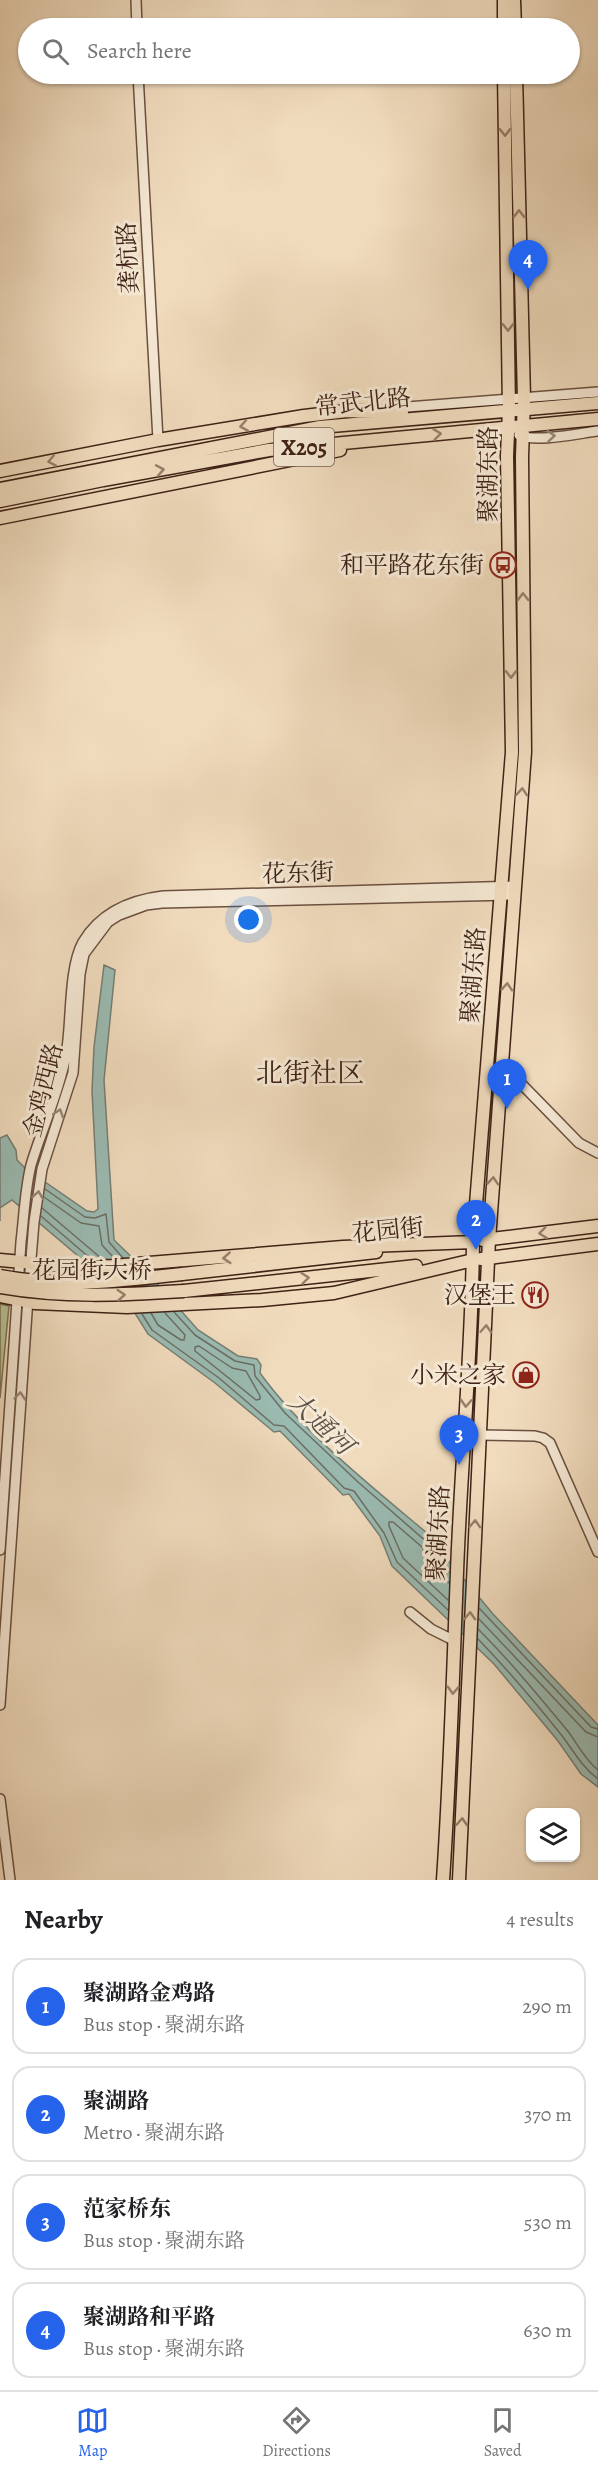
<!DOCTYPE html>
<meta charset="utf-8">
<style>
:root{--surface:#fff;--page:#f6f6f6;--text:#202124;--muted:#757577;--line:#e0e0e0;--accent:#2563eb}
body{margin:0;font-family:Alegreya,"Noto Serif SC",serif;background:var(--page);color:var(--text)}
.controls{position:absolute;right:18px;bottom:18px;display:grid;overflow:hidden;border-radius:12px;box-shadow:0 2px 4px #0004}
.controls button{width:54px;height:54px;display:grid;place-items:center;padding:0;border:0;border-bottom:2px solid var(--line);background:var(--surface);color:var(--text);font:30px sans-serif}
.you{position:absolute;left:249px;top:920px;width:21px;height:21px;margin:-15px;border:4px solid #fff;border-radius:50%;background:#1a73e8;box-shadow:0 0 0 9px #1a73e833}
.badge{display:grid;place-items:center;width:39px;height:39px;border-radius:50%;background:var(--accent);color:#fff;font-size:20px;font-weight:700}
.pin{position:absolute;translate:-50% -50px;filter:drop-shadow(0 2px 3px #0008)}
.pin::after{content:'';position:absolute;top:32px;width:21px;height:18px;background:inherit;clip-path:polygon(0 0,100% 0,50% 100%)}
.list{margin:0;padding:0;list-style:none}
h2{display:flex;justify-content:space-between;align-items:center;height:78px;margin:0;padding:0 24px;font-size:26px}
h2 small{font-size:20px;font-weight:400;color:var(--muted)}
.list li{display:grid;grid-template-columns:39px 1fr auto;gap:18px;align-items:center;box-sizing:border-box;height:96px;margin:0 12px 12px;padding:0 12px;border:2px solid var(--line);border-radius:18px}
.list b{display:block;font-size:22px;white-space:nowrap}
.list p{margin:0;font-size:20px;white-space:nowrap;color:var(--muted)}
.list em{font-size:20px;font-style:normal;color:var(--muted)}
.icon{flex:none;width:33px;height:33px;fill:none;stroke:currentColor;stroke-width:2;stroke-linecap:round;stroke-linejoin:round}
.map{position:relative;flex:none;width:598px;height:1880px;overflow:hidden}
.search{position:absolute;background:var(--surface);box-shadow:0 2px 4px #0004;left:18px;right:18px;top:18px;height:66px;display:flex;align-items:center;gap:15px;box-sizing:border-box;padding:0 21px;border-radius:33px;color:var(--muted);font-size:22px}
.sheet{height:510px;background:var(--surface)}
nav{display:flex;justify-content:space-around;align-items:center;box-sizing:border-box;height:84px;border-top:2px solid var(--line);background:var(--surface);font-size:16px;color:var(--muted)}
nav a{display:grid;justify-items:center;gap:3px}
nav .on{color:var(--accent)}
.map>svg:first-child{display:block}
.green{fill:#b7c193;stroke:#7b7254;stroke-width:1.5}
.water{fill:#9abbb2;stroke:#767e74;stroke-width:1.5}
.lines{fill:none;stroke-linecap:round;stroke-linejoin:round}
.shore{stroke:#6c6e64;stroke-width:1.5}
.minor-casing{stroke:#6b5040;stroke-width:12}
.major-casing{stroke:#3f2216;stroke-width:15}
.minor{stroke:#f5e8d4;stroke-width:9}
.major{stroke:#f0dbbd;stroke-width:12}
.major-bridge-casing{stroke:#3f2216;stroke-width:15;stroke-linecap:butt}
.major-bridge{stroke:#f0dbbd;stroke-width:12}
.oneway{stroke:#987e6a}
.oneway2{stroke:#9a8575}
.labels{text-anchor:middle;stroke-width:6;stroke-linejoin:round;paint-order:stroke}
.shield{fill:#f5e8d4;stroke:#765d4f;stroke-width:1.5}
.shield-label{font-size:22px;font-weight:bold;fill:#3f2216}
.street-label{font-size:24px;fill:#3f2216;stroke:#f5e8d4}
.poi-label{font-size:24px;fill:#3f2216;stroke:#f5e8d4;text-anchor:end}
.water-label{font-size:26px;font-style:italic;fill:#5a5045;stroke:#f5e8d4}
.quarter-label{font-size:27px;fill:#3f2216;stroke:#f5e8d4}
</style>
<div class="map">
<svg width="598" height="1880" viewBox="0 0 598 1880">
<rect width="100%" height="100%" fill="#f0dbbd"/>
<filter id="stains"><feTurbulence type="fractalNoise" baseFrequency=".00333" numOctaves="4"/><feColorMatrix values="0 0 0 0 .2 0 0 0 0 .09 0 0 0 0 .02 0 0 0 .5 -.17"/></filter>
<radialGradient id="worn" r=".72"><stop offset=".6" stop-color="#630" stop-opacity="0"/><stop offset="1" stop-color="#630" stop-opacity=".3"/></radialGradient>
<!-- green -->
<path class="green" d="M0,1304L9,1306L0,1398Z"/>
<!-- water -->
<path class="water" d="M104,965L115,970L104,1080L114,1240L146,1271L198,1330L238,1356L257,1359L261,1365L260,1373C304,1434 376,1490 434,1539L437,1547L493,1614L598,1725V1787L581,1774L558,1741L494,1664L392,1566L380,1536L349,1494L343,1495L280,1431L274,1432L215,1383L148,1334L123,1294L12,1200L0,1208V1221V1138L7,1135L16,1150L17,1160L25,1168L87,1211L94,1212L98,1209L92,1091L94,1047Z"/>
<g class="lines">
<!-- shore -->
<path class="shore" d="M45,1189L85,1217L95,1218L106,1214L109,1242L123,1258
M44,1197L81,1223L99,1226L102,1245L114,1258
M42,1208L102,1259
M41,1216L91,1259
M174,1312L195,1335L235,1361L254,1365L255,1376L285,1413L358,1482L428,1543L432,1551L449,1572
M151,1313L158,1325L181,1340H184L185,1335L165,1313
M142,1314L152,1330L219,1378L274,1425L284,1426L344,1488L354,1491L384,1533L397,1562L448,1610
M199,1346L232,1368L246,1371L260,1396V1399L256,1400L195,1351V1347Z
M448,1600L403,1558L389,1526V1522H393L422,1547L426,1556L449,1583
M479,1608L591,1727L598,1729
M479,1619L586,1732L598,1737
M478,1629C510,1661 538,1695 567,1730C577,1743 585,1760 598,1770
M478,1639C508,1670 536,1703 563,1737C574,1752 583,1768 598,1779"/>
<!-- minor casing -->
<g class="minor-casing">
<path id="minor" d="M136,0L137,28
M138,74L158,440
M394,408L598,392
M519,435C535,443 580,433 598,431
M502,1064L579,1143L598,1153
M29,1284L34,1222L42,1169L73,1073L80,974L84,954L108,922L119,915L146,905L162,903L514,895
M480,1435L535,1436L543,1438L550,1443L598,1552
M0,1550L21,1242C24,1217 25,1189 31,1165C42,1128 59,1093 66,1055C72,1023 68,969 83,942C101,912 130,900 163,896L515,886
M410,1612L431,1629L455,1641
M0,1705L28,1298
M0,1799L10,1880"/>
</g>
<!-- major casing -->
<g class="major-casing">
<path id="major" d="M504,0V28
M514,0L515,28
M0,471L158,440L304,416L347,411L402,412
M0,489L320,427L598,403
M0,501L103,480L269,450L598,419
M0,518L340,450
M483,1240L598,1226
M481,1259L598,1244
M0,1260L76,1267L112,1266L343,1247L473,1242
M182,1274L376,1252
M184,1291L416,1266
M0,1296L35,1303L127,1307L262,1300L334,1293L473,1260
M443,1880C450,1777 453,1675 457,1572C461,1462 472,1352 473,1242L512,752L507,456L509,410L504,74
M459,1880L489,1240L525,752L522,457L524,398L516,74"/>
</g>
<!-- minor -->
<use href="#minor" class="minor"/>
<!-- major -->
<use href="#major" class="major"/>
<!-- major-bridge casing -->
<g class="major-bridge-casing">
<path id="major-bridge" d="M0,1276C62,1288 120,1281 182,1274
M0,1287C62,1298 122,1295 184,1291"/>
</g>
<!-- major-bridge -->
<use href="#major-bridge" class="major-bridge"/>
</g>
<!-- one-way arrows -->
<defs><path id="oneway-chevron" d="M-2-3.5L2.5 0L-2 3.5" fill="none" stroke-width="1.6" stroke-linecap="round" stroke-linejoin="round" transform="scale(1.5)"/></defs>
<g class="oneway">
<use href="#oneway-chevron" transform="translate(505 132) rotate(89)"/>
<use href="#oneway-chevron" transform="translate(519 214) rotate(-91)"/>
<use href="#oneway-chevron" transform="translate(508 327) rotate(89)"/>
<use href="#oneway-chevron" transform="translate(244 426) rotate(170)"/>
<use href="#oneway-chevron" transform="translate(437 434) rotate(-7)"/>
<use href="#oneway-chevron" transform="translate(52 461) rotate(169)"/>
<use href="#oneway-chevron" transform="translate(160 470) rotate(-10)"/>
<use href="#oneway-chevron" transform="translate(523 597) rotate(-91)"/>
<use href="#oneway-chevron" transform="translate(511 674) rotate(89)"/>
<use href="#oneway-chevron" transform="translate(522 792) rotate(-86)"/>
<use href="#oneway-chevron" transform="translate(507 987) rotate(-86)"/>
<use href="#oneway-chevron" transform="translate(493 1181) rotate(-86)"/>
<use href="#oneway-chevron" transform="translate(543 1233) rotate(173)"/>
<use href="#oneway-chevron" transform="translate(227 1258) rotate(176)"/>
<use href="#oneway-chevron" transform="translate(305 1278) rotate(-6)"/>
<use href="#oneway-chevron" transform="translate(121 1295) rotate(-4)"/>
<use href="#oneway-chevron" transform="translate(486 1329) rotate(-87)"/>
<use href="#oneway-chevron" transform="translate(466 1403) rotate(93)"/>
<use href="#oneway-chevron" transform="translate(475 1524) rotate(-87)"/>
<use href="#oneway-chevron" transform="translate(470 1616) rotate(-88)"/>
<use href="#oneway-chevron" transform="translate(453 1690) rotate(92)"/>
<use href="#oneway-chevron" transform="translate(462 1822) rotate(-87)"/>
</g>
<g class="oneway2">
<use href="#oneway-chevron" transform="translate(551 436) rotate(-5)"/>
<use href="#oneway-chevron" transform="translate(59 1113) rotate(-72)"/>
<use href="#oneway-chevron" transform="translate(38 1195) rotate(-81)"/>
<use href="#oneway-chevron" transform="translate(20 1396) rotate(-85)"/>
</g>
<!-- icons -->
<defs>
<g id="bus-ring" transform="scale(1.35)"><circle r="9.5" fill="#f5e8d4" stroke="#8f2418" stroke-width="1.5"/><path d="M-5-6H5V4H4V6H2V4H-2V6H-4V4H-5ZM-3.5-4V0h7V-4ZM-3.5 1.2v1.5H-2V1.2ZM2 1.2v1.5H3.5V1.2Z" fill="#8f2418"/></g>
<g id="restaurant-ring" transform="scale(1.35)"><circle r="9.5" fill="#f5e8d4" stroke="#8f2418" stroke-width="1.5"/><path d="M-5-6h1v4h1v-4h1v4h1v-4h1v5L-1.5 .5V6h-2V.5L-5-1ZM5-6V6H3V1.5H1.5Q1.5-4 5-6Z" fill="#8f2418"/></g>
<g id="shop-ring" transform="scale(1.35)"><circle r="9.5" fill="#f5e8d4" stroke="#8f2418" stroke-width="1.5"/><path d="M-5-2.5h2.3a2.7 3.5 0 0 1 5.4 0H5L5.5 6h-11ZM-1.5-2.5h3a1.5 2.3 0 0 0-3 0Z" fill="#8f2418"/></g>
</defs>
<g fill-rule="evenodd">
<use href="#bus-ring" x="503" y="565"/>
<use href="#restaurant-ring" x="535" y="1295"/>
<use href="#shop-ring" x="526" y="1375"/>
</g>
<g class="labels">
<!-- shield labels -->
<rect class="shield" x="274" y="428" width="60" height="38" rx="4.5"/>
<g class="shield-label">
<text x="304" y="455">X205</text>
</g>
<!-- street labels -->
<g class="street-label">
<text transform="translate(128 258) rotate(-93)" y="8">龚杭路</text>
<text transform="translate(363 402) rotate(-6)" y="8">常武北路</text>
<text transform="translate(488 474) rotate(-90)" y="8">聚湖东路</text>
<text transform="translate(298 873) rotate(-2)" y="8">花东街</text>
<text transform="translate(473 975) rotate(-86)" y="8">聚湖东路</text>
<text transform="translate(43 1090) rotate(-76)" y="8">金鸡西路</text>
<text transform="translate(388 1230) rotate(-6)" y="8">花园街</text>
<text x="92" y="1278">花园街大桥</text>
<text transform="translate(438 1533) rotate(-87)" y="8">聚湖东路</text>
</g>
<!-- poi labels -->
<g class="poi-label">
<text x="484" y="573">和平路花东街</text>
<text x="516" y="1303">汉堡王</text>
<text x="506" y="1383">小米之家</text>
</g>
<!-- water labels -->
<g class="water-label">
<text transform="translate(321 1423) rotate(43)" y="9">大通河</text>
</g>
<!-- quarter labels -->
<g class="quarter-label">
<text x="310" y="1082">北街社区</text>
</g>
</g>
<rect width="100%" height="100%" filter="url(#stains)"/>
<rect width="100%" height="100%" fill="url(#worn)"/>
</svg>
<div class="controls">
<button><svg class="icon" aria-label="layers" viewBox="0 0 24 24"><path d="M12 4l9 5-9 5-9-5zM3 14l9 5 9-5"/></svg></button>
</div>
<div class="you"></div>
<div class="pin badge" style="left:507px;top:1109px">1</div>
<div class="pin badge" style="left:476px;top:1250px">2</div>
<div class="pin badge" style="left:459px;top:1465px">3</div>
<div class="pin badge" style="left:528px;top:290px">4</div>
<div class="search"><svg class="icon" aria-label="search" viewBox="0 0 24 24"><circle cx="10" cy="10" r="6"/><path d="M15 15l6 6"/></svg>Search here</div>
</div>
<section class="sheet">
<h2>Nearby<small>4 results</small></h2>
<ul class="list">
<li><span class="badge">1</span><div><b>聚湖路金鸡路</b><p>Bus stop · 聚湖东路</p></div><em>290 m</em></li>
<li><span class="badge">2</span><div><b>聚湖路</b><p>Metro · 聚湖东路</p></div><em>370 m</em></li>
<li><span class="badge">3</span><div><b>范家桥东</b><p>Bus stop · 聚湖东路</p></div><em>530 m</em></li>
<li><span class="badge">4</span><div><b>聚湖路和平路</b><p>Bus stop · 聚湖东路</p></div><em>630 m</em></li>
</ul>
</section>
<nav>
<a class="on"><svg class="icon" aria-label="map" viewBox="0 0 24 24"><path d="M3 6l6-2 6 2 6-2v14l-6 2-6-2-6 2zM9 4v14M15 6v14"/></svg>Map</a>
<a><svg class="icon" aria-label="directions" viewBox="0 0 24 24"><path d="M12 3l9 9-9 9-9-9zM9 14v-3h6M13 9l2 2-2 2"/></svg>Directions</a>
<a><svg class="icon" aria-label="saved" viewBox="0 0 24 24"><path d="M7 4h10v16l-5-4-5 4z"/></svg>Saved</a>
</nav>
